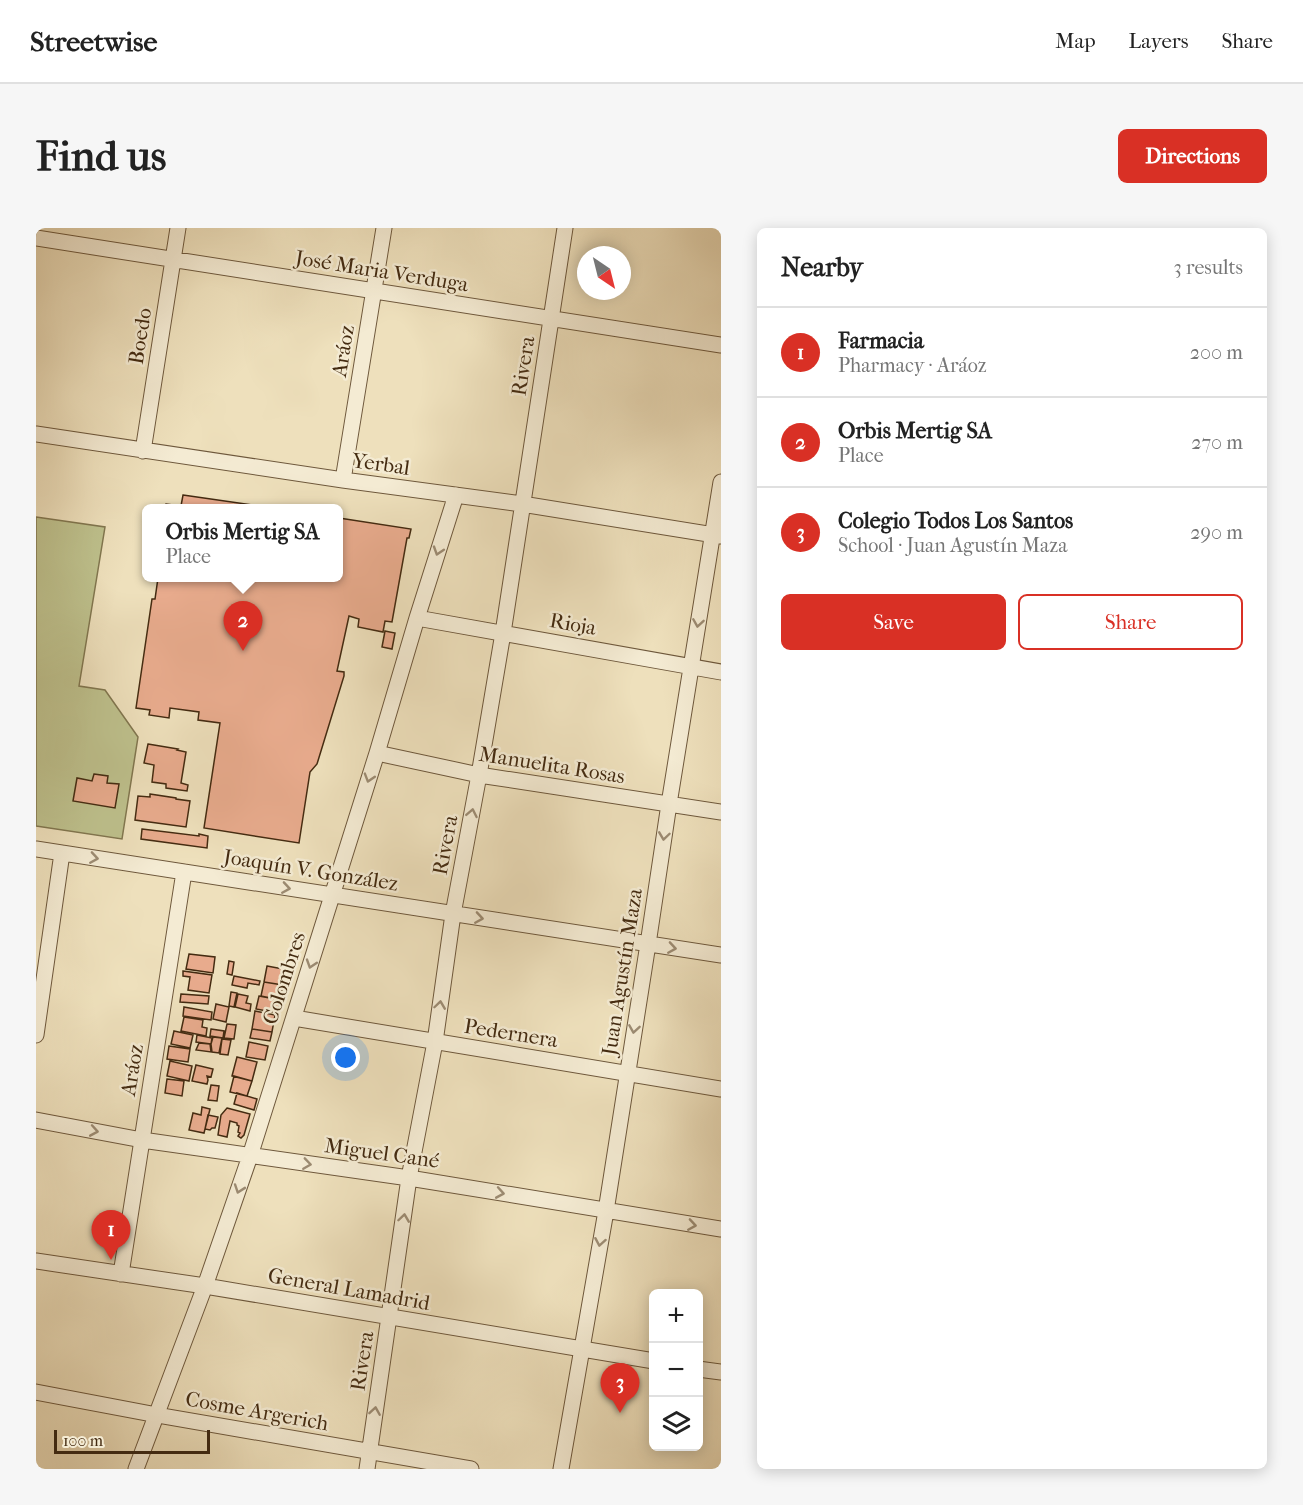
<!DOCTYPE html>
<meta charset="utf-8">
<style>
:root{--surface:#fff;--page:#f6f6f6;--text:#222;--muted:#767676;--line:#e0e0e0;--accent:#d93025}
body{margin:0;font-family:"IM FELL French Canon",serif;background:var(--page);color:var(--text)}
.controls{position:absolute;right:18px;bottom:18px;display:grid;overflow:hidden;border-radius:9px;box-shadow:0 3px 15px #0003}
.controls button{width:54px;height:54px;display:grid;place-items:center;padding:0;border:0;border-bottom:2px solid var(--line);background:var(--surface);color:var(--text);font:30px sans-serif}
.compass{position:absolute;left:541px;top:18px;width:54px;height:54px;border-radius:50%;background:var(--surface);box-shadow:0 3px 15px #0003;rotate:145deg}
.scale{position:absolute;left:18px;bottom:15px;width:156px;box-sizing:border-box;padding-left:6px;border:3px solid #442b11;border-top:0;font-size:16px;line-height:21px;white-space:nowrap;color:#442b11;-webkit-text-stroke:4px #f4ebd3;paint-order:stroke}
.you{position:absolute;left:310px;top:830px;width:21px;height:21px;margin:-15px;border:4px solid #fff;border-radius:50%;background:#1a73e8;box-shadow:0 0 0 9px #1a73e833}
.badge{display:grid;place-items:center;width:39px;height:39px;border-radius:50%;background:var(--accent);color:#fff;font-size:20px;font-weight:700}
.pin{position:absolute;translate:-50% -50px;filter:drop-shadow(0 2px 3px #0008)}
.pin::after{content:'';position:absolute;top:32px;width:21px;height:18px;background:inherit;clip-path:polygon(0 0,100% 0,50% 100%)}
.popup{position:absolute;left:106px;top:276px;width:201px;height:78px;box-sizing:border-box;display:grid;place-content:center;border-radius:9px;background:var(--surface);filter:drop-shadow(0 2px 4px #0005);font-size:20px;white-space:nowrap;color:var(--muted)}
.popup b{font-size:22px;color:var(--text)}
.popup::after{content:'';position:absolute;left:50%;top:100%;margin-left:-12px;border:12px solid transparent;border-top-color:var(--surface)}
.list{margin:0;padding:0;list-style:none}
h2{display:flex;justify-content:space-between;align-items:center;height:78px;margin:0;padding:0 24px;font-size:26px}
h2 small{font-size:20px;font-weight:400;color:var(--muted)}
.list li{display:grid;grid-template-columns:39px 1fr auto;gap:18px;align-items:center;box-sizing:border-box;height:90px;padding:0 24px;border-top:2px solid var(--line)}
.list b{display:block;font-size:22px;white-space:nowrap}
.list p{margin:0;font-size:20px;white-space:nowrap;color:var(--muted)}
.list em{font-size:20px;font-style:normal;color:var(--muted)}
.actions{display:flex;gap:12px;padding:18px 24px}
.actions a{flex:1;padding:14px 0;border:2px solid var(--accent);border-radius:9px;text-align:center;font-size:21px;color:var(--accent)}
.actions .main{background:var(--accent);color:#fff}
.icon{flex:none;width:33px;height:33px;fill:none;stroke:currentColor;stroke-width:2;stroke-linecap:round;stroke-linejoin:round}
.map{position:relative;flex:none;width:685px;height:1241px;overflow:hidden;border-radius:9px}
header{display:flex;align-items:center;gap:36px;box-sizing:border-box;height:84px;padding:0 30px;background:var(--surface);border-bottom:2px solid var(--line)}
header strong{font-size:28px}
nav{display:flex;gap:33px;margin-inline-start:auto;font-size:21px}
.intro{display:flex;align-items:center;justify-content:space-between;box-sizing:border-box;height:144px;padding:0 36px}
h1{margin:0;font-size:42px}
.button{padding:15px 27px;border-radius:9px;background:var(--accent);color:#fff;font-size:21px;font-weight:700}
main{display:flex;gap:36px;padding:0 36px}
aside{flex:1;background:var(--surface);border-radius:9px;box-shadow:0 3px 15px #0003}
.map>svg:first-child{display:block}
.green{fill:#bec18d;stroke:#81764f;stroke-width:1.5}
.building{fill:#e8ab8d;stroke:#442b11;stroke-width:1.5}
.lines{fill:none;stroke-linecap:round;stroke-linejoin:round}
.minor-casing{stroke:#6e583c;stroke-width:17}
.minor{stroke:#f4ebd3;stroke-width:15}
.oneway{stroke:#9c8b72}
.labels{text-anchor:middle;stroke-width:5;stroke-linejoin:round;paint-order:stroke}
.street-label{font-size:21px;fill:#442b11;stroke:#f4ebd3}
</style>
<header>
<strong>Streetwise</strong>
<nav><a>Map</a><a>Layers</a><a>Share</a></nav>
</header>
<div class="intro"><h1>Find us</h1><a class="button">Directions</a></div>
<main>
<div class="map">
<svg width="685" height="1241" viewBox="0 0 685 1241">
<rect width="100%" height="100%" fill="#eee0bc"/>
<filter id="stains"><feTurbulence type="fractalNoise" baseFrequency=".00333" numOctaves="4"/><feColorMatrix values="0 0 0 0 .2 0 0 0 0 .09 0 0 0 0 .02 0 0 0 .5 -.17"/></filter>
<radialGradient id="worn" r=".72"><stop offset=".6" stop-color="#630" stop-opacity="0"/><stop offset="1" stop-color="#630" stop-opacity=".3"/></radialGradient>
<!-- green -->
<path class="green" d="M0,289L69,299L43,458L69,462L102,509L86,611L0,598Z"/>
<!-- building -->
<path class="building" d="M147,267L238,280H129L130,276L145,278Z
M303,290L375,301L373,310H371L356,394L349,393L347,404L322,399L323,391L313,388L301,443L308,444V448L281,536L274,544L263,615L168,600L184,495L162,492L163,484L134,480L133,490L113,487L114,482L100,480L116,371H119L122,350H303Z
M349,403L359,405L356,421L346,419Z
M112,516L142,521L141,522L150,524L145,555L152,557L151,563L130,560V556L116,554L118,537L108,535Z
M58,546L72,548L71,555L83,556L79,580L37,573L41,550L56,553Z
M114,566L140,570V571L154,573L150,599L99,592L102,568L114,569Z
M106,601L163,608V606L172,608L171,620L105,611Z
M153,726L179,729L177,745L150,741Z
M193,733L198,734L196,747L191,746Z
M231,738L258,743L257,749L249,748L247,757L228,754Z
M147,743L176,747L173,765L152,762L154,749L147,748Z
M198,748L224,753L223,757L212,755L211,760L196,757Z
M228,754L247,757L244,772L225,768Z
M195,764L201,765L198,779L193,778Z
M145,766L173,768L172,776L144,774Z
M202,766L212,768L210,775L215,776L214,783L199,779Z
M223,768L244,772L242,785L220,781Z
M180,776L193,779L190,794L177,791Z
M148,779L176,784L175,792L147,788Z
M219,783L239,787L236,804L216,801Z
M148,789L167,792L166,799L171,800L170,808L145,803Z
M191,796L200,797L198,811L188,810Z
M175,801L188,803L187,810L174,808Z
M216,801L236,804L234,813L214,810Z
M138,803L157,807L154,820L135,816Z
M161,807L176,810L175,816L160,814Z
M177,809L186,810L183,825L176,824L175,816Z
M186,811L195,812L192,827L184,826Z
M213,814L232,818L229,832L210,829Z
M163,815L174,816L175,824L160,822Z
M133,818L154,821L152,834L131,831Z
M201,829L221,834L216,853L196,848Z
M134,833L156,838L153,853L131,848Z
M160,837L177,841L175,849L171,848L172,852L171,856L156,853Z
M198,848L216,853L211,868L194,864Z
M131,851L148,853L146,868L129,865Z
M175,857L183,858L181,873L172,872Z
M201,865L221,871L218,882L198,876Z
M166,879L174,881L168,905L153,902L157,885L165,887Z
M191,880L214,886L208,907L205,910L202,908L204,905L202,904L203,898L201,897V895L194,893L191,909L182,907L185,887Z
M172,887L182,889L179,900H176L174,902L169,901Z"/>
<g class="lines">
<!-- minor casing -->
<g class="minor-casing">
<path id="minor" d="M0,10L685,117
M0,206L307,252L486,276L685,308
M107,223L142,0
M307,252L348,0
M381,390L685,444
M341,525L443,547L685,584
M0,621L685,727
M258,790L685,861
M0,807L26,625
M0,892L106,912L373,950L685,1001
M0,1033L169,1058L618,1133
M85,1046L148,644
M662,1141L685,1144
M0,1164L121,1187L435,1241
M100,1241L169,1058L214,928L341,525L381,390L420,267
M331,1241L373,950L399,814L417,686L443,547L467,405L529,0
M525,1241L570,983L612,716L633,576L685,254"/>
</g>
<!-- minor -->
<use href="#minor" class="minor"/>
</g>
<!-- one-way arrows -->
<defs><path id="oneway-chevron" d="M-2-3.5L2.5 0L-2 3.5" fill="none" stroke-width="1.6" stroke-linecap="round" stroke-linejoin="round" transform="scale(1.5)"/></defs>
<g class="oneway">
<use href="#oneway-chevron" transform="translate(402 323) rotate(108)"/>
<use href="#oneway-chevron" transform="translate(662 395) rotate(99)"/>
<use href="#oneway-chevron" transform="translate(333 550) rotate(107)"/>
<use href="#oneway-chevron" transform="translate(436 585) rotate(-79)"/>
<use href="#oneway-chevron" transform="translate(628 608) rotate(98)"/>
<use href="#oneway-chevron" transform="translate(58 630) rotate(9)"/>
<use href="#oneway-chevron" transform="translate(250 660) rotate(9)"/>
<use href="#oneway-chevron" transform="translate(443 690) rotate(9)"/>
<use href="#oneway-chevron" transform="translate(636 720) rotate(9)"/>
<use href="#oneway-chevron" transform="translate(275 736) rotate(108)"/>
<use href="#oneway-chevron" transform="translate(404 777) rotate(-82)"/>
<use href="#oneway-chevron" transform="translate(598 801) rotate(99)"/>
<use href="#oneway-chevron" transform="translate(58 903) rotate(10)"/>
<use href="#oneway-chevron" transform="translate(271 936) rotate(8)"/>
<use href="#oneway-chevron" transform="translate(203 961) rotate(109)"/>
<use href="#oneway-chevron" transform="translate(464 965) rotate(10)"/>
<use href="#oneway-chevron" transform="translate(368 990) rotate(-82)"/>
<use href="#oneway-chevron" transform="translate(656 997) rotate(9)"/>
<use href="#oneway-chevron" transform="translate(564 1014) rotate(100)"/>
<use href="#oneway-chevron" transform="translate(339 1183) rotate(-81)"/>
</g>
<g class="labels">
<!-- street labels -->
<g class="street-label">
<text transform="translate(346 43) rotate(9)" y="7">José Maria Verduga</text>
<text transform="translate(104 108) rotate(-81)" y="7">Boedo</text>
<text transform="translate(307 123) rotate(-81)" y="7">Aráoz</text>
<text transform="translate(487 138) rotate(-81)" y="7">Rivera</text>
<text transform="translate(345 236) rotate(8)" y="7">Yerbal</text>
<text transform="translate(537 396) rotate(10)" y="7">Rioja</text>
<text transform="translate(516 537) rotate(9)" y="7">Manuelita Rosas</text>
<text transform="translate(409 617) rotate(-79)" y="7">Rivera</text>
<text transform="translate(275 642) rotate(9)" y="7">Joaquín V. González</text>
<text transform="translate(586 744) rotate(-81)" y="7">Juan Agustín Maza</text>
<text transform="translate(248 750) rotate(-72)" y="7">Colombres</text>
<text transform="translate(475 805) rotate(9)" y="7">Pedernera</text>
<text transform="translate(96 842) rotate(-81)" y="7">Aráoz</text>
<text transform="translate(346 925) rotate(8)" y="7">Miguel Cané</text>
<text transform="translate(313 1061) rotate(10)" y="7">General Lamadrid</text>
<text transform="translate(326 1133) rotate(-81)" y="7">Rivera</text>
<text transform="translate(221 1183) rotate(10)" y="7">Cosme Argerich</text>
</g>
</g>
<rect width="100%" height="100%" filter="url(#stains)"/>
<rect width="100%" height="100%" fill="url(#worn)"/>
</svg>
<div class="controls">
<button>+</button>
<button>−</button>
<button><svg class="icon" aria-label="layers" viewBox="0 0 24 24"><path d="M12 4l9 5-9 5-9-5zM3 14l9 5 9-5"/></svg></button>
</div>
<svg class="compass" viewBox="-18 -18 36 36"><path d="M0-13l5 13h-10z" fill="#e53935"/><path d="M0 13l5-13h-10z" fill="#767676"/></svg>
<div class="scale">100 m</div>
<div class="you"></div>
<div class="pin badge" style="left:75px;top:1032px">1</div>
<div class="pin badge" style="left:207px;top:423px">2</div>
<div class="popup"><b>Orbis Mertig SA</b>Place</div>
<div class="pin badge" style="left:584px;top:1185px">3</div>
</div>
<aside>
<h2>Nearby<small>3 results</small></h2>
<ul class="list">
<li><span class="badge">1</span><div><b>Farmacia</b><p>Pharmacy · Aráoz</p></div><em>200 m</em></li>
<li><span class="badge">2</span><div><b>Orbis Mertig SA</b><p>Place</p></div><em>270 m</em></li>
<li><span class="badge">3</span><div><b>Colegio Todos Los Santos</b><p>School · Juan Agustín Maza</p></div><em>290 m</em></li>
</ul>
<div class="actions"><a class="main">Save</a><a>Share</a></div>
</aside>
</main>
